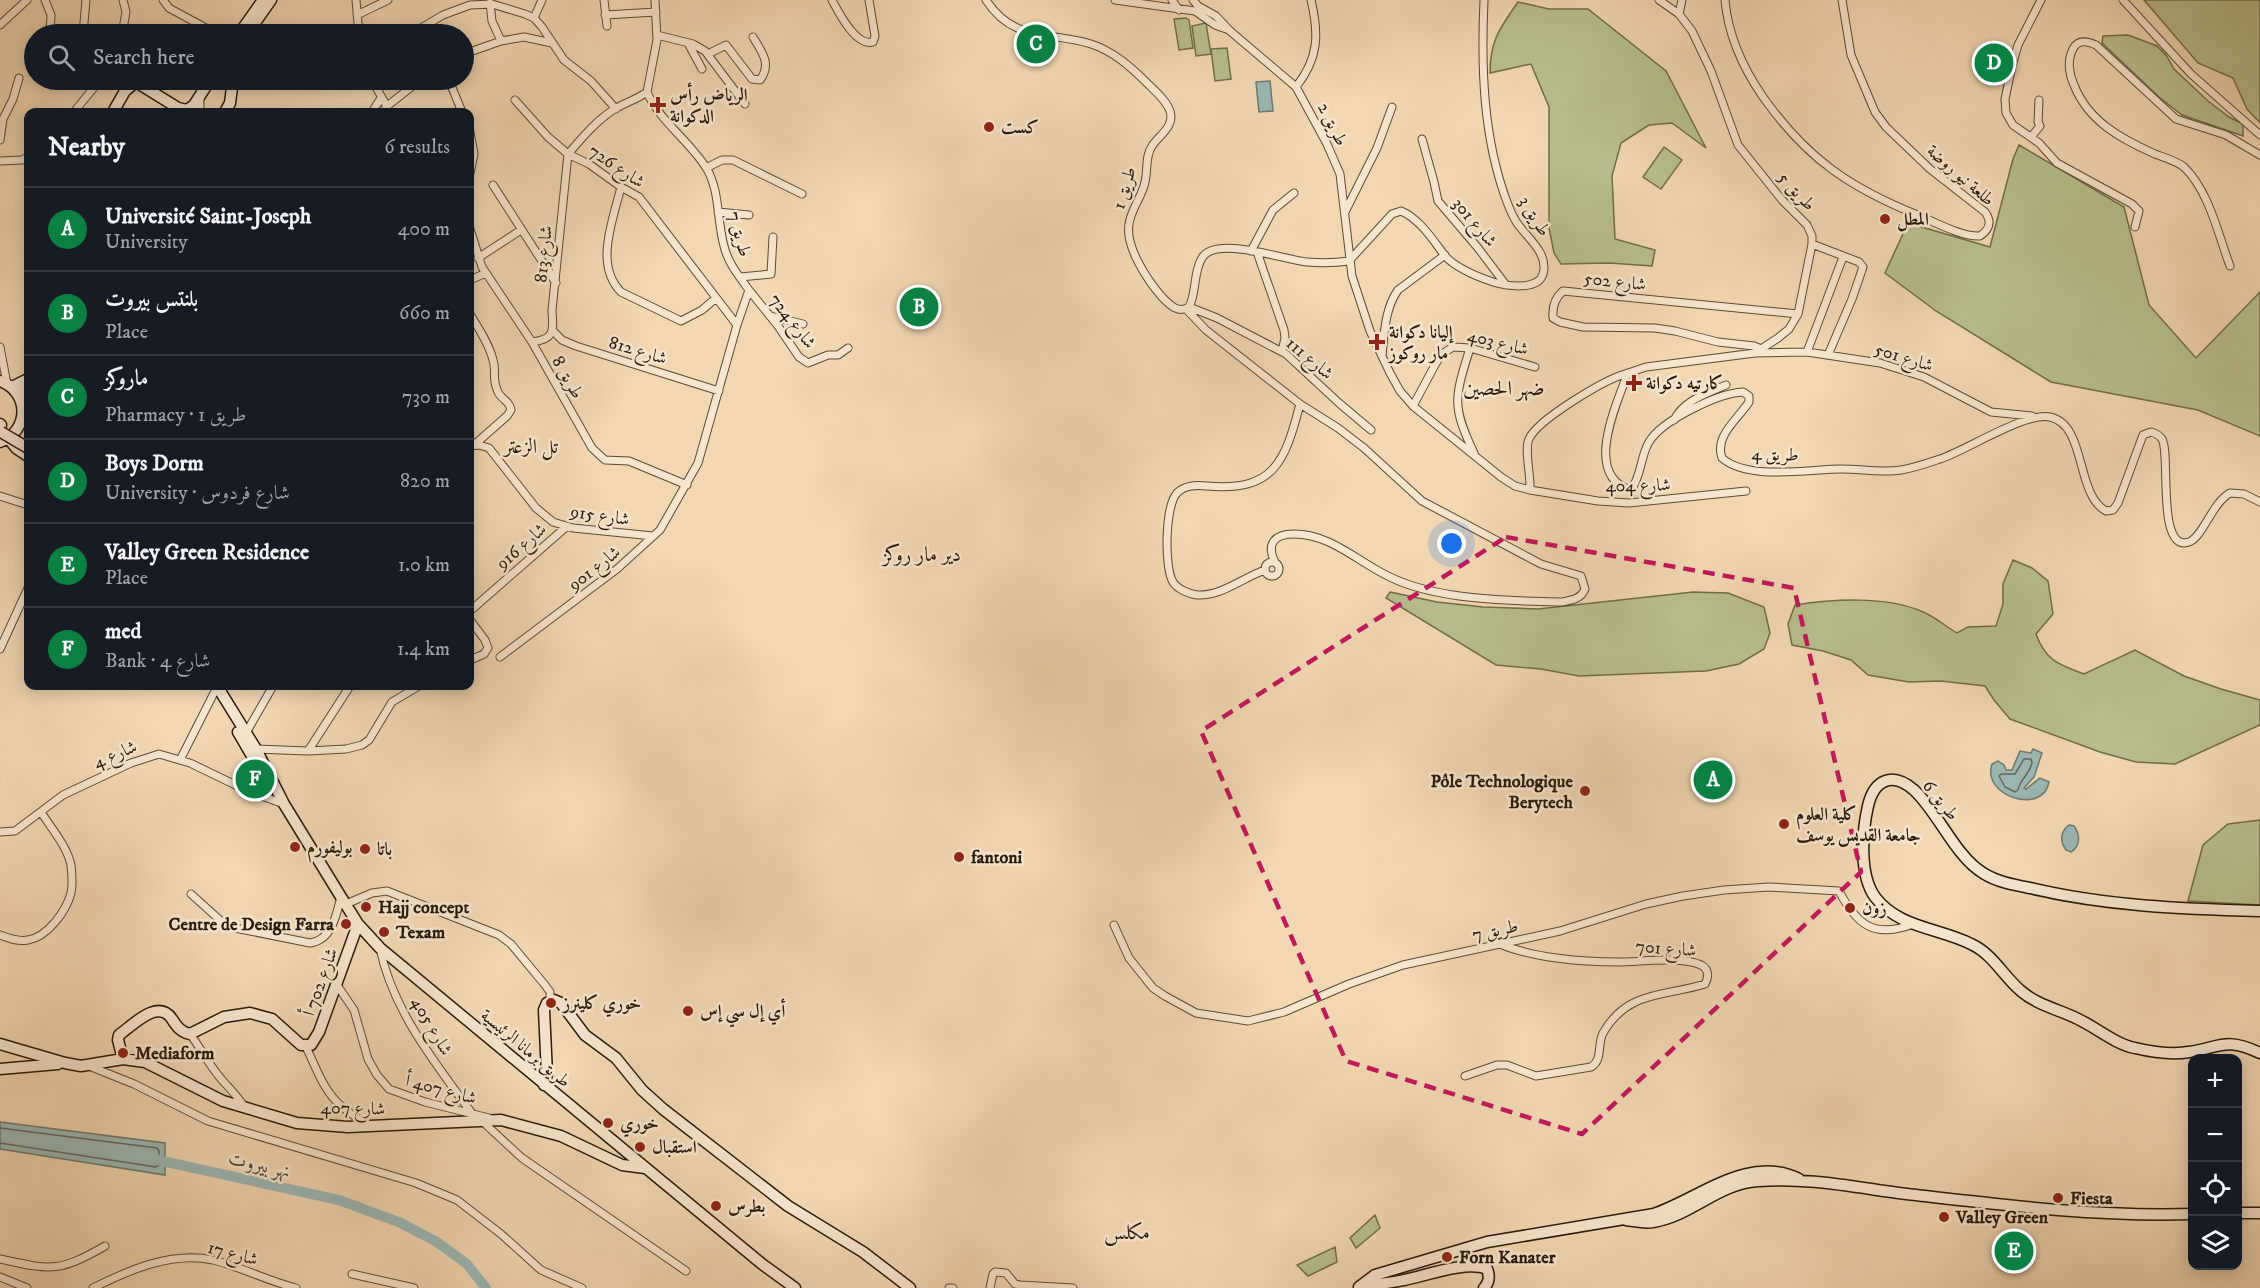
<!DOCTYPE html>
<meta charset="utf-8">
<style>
:root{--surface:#171b24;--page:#242831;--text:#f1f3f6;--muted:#9ea1a6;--line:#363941;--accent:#0b8043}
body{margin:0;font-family:"IM FELL DW Pica",Amiri,serif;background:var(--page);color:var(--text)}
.controls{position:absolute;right:18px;bottom:18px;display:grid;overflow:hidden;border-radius:12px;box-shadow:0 3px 15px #0003}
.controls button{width:54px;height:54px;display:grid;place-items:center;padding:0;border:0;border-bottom:2px solid var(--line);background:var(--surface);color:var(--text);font:30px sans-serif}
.you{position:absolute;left:1452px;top:544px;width:21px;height:21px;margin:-15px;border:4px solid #fff;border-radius:50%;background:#1a73e8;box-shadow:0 0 0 9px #1a73e833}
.badge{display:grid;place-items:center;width:39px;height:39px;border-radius:50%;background:var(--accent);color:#fff;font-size:20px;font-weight:700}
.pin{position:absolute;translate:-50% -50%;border:3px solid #fff;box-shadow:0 2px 6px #0006}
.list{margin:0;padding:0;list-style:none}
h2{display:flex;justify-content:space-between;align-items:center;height:78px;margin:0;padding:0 24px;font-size:26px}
h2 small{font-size:20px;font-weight:400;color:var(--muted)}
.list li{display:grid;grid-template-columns:39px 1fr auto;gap:18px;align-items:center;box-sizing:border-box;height:84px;padding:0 24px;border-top:2px solid var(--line)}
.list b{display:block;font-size:22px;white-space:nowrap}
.list p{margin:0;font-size:20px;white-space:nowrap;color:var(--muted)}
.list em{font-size:20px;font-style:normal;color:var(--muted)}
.icon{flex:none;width:33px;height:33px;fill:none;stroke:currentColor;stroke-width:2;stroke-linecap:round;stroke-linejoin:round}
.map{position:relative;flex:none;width:2260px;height:1288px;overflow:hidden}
.search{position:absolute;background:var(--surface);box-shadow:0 3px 15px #0003;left:24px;top:24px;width:450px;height:66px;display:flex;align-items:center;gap:15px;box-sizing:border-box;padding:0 21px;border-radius:33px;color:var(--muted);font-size:22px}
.panel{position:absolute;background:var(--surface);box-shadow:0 3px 15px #0003;left:24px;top:108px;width:450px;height:582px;border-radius:12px}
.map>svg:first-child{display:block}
.green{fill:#b9be8e;stroke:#716c4c;stroke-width:1.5}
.water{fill:#9cb8b4;stroke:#6e7970;stroke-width:1.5}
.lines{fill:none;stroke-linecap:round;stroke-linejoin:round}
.shore{stroke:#626a5e;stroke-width:1.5}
.river{stroke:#9cb8b4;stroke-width:10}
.street-casing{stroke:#5b4a34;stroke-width:9}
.secondary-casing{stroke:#291b09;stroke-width:13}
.street{stroke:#f7e5ce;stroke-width:7}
.secondary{stroke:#f7e5ce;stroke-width:10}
.secondary-bridge-casing{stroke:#291b09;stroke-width:13;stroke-linecap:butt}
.secondary-bridge{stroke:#f7e5ce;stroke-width:10}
.marked{fill:none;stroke:#c2185b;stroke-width:4.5;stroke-dasharray:12 8;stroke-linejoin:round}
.poi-dot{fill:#8f2418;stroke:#f7e5ce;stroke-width:2}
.labels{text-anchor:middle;stroke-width:5;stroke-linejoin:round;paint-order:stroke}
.poi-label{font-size:18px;font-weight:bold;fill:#291b09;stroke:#f7e5ce;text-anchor:start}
.street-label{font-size:18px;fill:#291b09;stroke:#f7e5ce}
.neighbourhood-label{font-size:20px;fill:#291b09;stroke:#f7e5ce}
.water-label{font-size:20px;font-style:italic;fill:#4c4a3c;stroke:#f7e5ce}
.quarter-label{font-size:21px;fill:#291b09;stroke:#f7e5ce}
</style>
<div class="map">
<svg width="2260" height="1288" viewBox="0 0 2260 1288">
<rect width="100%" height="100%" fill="#f2d7b3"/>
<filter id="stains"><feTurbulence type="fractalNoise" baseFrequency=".00333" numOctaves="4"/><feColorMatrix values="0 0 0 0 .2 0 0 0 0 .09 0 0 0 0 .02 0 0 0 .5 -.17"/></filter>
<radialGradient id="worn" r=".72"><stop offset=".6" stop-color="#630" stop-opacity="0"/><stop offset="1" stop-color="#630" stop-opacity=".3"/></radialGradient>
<!-- green -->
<path class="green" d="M2144,0H2260V123L2247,109L2233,78L2198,63Z
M1518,2L1549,9H1588L1666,71L1706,148L1672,123L1649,125L1621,143L1612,176L1615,239L1655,250L1652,266L1609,263L1561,264L1554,253L1549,228V107L1531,64L1490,73C1490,40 1500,28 1518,2Z
M1186,18L1189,20L1193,48L1179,50L1174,19Z
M1206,23L1211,54L1196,56L1192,26Z
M2128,35L2157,46L2166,55L2174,69L2208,101L2229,117L2243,124V136L2182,115L2159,97L2102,43L2103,36Z
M1227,48L1231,79L1215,81L1211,49Z
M2019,145L2124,207L2149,305L2196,358L2260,292V436L2198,410L2051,382L1936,311L1885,273L1908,223L1990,247L2013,159Z
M1664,147L1682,160L1661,189L1643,177Z
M2013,560L2032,568L2048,581L2053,614L2036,634C2046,661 2058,664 2084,674L2135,650L2184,676L2221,689L2260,700V725L2175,764L2136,762L2100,752L2010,719L1994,700L1985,686L1941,681L1909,682L1868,675L1851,660L1823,651L1792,645L1788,624L1795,605C1833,599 1885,596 1921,611C1934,616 1945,626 1957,633L1968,627L1996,626L2003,604V584Z
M1390,592L1437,602L1483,607L1538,609L1693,592L1728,593L1764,607L1770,633L1764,649L1739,664L1706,671L1579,676L1541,669L1496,665L1386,598Z
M2260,820V905L2188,901L2203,845L2228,824Z
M1375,1215L1380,1228L1356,1248L1350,1238Z
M1335,1247L1337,1262L1308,1276L1297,1265Z"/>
<!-- water -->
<path class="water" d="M1270,81L1273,111L1259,112L1256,82Z
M2033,749L2042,753L2034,777L2024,788L2026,789L2040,778L2049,782C2043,816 1981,796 1992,764L1998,761L2004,765L2006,770H2012L2020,751L2031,753Z
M2069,825L2074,826C2080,834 2081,846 2071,852L2066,850C2060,841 2060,832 2069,825Z
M0,1122L165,1143V1175L0,1149Z"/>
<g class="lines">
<!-- shore -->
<path class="shore" d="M2024,759H2031L2032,763C2029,775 2019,781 2018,790L2015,792L2005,787L1999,776L2001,774H2015Z
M0,1128L157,1148L159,1151V1165L156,1167L0,1143"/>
<!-- river -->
<path class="river" d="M153,1159L339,1200L401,1223L437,1242L467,1264L486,1288"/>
<!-- street casing -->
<g class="street-casing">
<path id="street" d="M45,0L51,15L50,34
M163,0L169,8L217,34
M356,0L359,34
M604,0L607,26
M832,0C839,13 856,47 873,42L875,36L869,0
M986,0C1014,43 1050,31 1091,44C1113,51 1131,67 1147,83C1155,91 1166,100 1170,111C1175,127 1159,135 1152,146C1145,156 1148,170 1145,182C1142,197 1131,209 1129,224C1125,247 1148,281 1162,297C1170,305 1178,314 1189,307C1197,292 1193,272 1202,258C1215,235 1285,260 1307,262C1321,263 1335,263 1349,261
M1115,0L1195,11L1215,25L1229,30
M1172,0L1179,10
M1193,0L1198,6L1216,16L1230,31L1296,87L1327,144L1340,174L1352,276L1370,331L1390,373L1400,391L1413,406L1501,477L1515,486L1530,490C1531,475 1524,450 1529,439C1537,420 1604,380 1625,374L1627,375C1616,406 1583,476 1631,490C1642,475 1640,457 1649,442C1662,420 1719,393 1743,392L1749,396V402C1738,419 1714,436 1722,458C1748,481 1809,469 1842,469C1861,469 1881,473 1901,470C1914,468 1928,463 1940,459C1967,450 2025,412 2050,417C2087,425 2075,494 2106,511L2113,510L2118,503L2143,435L2151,432C2155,433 2159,435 2162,439C2171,454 2156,553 2189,542C2203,537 2212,503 2230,493L2244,494L2260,502
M1725,0C1728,35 1743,68 1763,97C1807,159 1850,188 1920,216C1936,223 1963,237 1980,236C1990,229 1992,222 1985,212L1930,169L1886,127L1875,112L1851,55L1842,0
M2041,0L2018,45L2012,66L2005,99L2006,113L2013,125L2039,143L2057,163L2132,204L2139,211L2135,227
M2123,0L2191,74L2260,135
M490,3L492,21L501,41
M1679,14L1682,0
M357,15L388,0
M605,15L656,12
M534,18L542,0
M0,25L27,0
M426,26L430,34
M83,34L86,0
M122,34L126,12L123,0
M411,34L443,15L470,5L492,4L525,14L534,18L542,27L564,60L591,81L616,109
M657,35L693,44L705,51L745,104
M688,43L702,69
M464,54L501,41L524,37L552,43
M708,54L726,45L752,79L760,80C772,64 762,52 753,37
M372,80L390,112
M449,80L462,112
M1296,87C1319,58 1319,34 1311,0
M515,100L548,137L568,154L589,164L621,187L639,197L737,325
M386,107L420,80
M74,112L100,80
M200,112V99
M372,112L381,98
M470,132L474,154L470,173
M2031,137L2040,126L2038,122L2039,100
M1422,139L1434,182L1438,201L1478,248L1506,285
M0,140L3,119L13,99L19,78
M568,154C582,138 595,122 613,110C624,103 636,100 647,92
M0,161L22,160L28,157
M706,168L722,160H733L802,194
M493,185L556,283
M621,187C613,220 594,265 621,292L681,321L702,310L715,299
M718,212L749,215
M1345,212L1377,148L1392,107
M470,229L482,267L532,342L592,448L605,460L629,461L687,485
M1812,244L1859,262L1863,267L1852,299L1828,355
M1251,251L1273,210L1294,193
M1257,252L1284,330L1285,338L1282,351
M478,258L521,230
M1349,261L1392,214L1401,211C1420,219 1433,240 1445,256C1456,268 1478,277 1493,282C1506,286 1538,291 1543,274C1549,253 1527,238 1517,223C1513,217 1510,210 1507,202C1483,138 1481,68 1484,0
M2230,266C2218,234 2209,191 2184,167C2177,161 2163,157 2155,154C2121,139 2088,121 2074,85C2069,74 2067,60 2073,49C2078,39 2087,41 2096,45L2176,119L2226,135L2260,155
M740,277L771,274L773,237
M470,280L486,273
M749,290L778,326L799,357L808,363L828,355H838L848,348
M1189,307L1217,318L1286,354L1339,403L1371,430
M1186,309L1206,330L1300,404L1338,428L1364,448L1422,501L1541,564L1581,576L1585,589C1581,599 1572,600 1562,602C1511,601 1436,600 1390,577C1358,562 1331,534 1294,534C1274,534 1266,544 1275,562
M470,314C478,328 489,343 493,360C497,371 491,377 498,392C501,399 510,401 511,410L507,416L474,445
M770,316L803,324
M553,331L562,340L576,346L719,391
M532,342C556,339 553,330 552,310L568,154
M0,347L7,384
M1470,348C1455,397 1451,405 1474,453
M1761,349L1754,346L1718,342L1675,331L1655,328L1583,327L1560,322L1553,318C1552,307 1555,298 1563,291L1798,314
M1807,352L1843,257
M1755,353L1807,352L1880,363L1924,377L1991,412L2032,416
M1382,356C1384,334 1385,308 1398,290L1445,255
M1625,374L1646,367L1755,353L1778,338L1789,329L1798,314L1812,244V236L1807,225L1782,200L1738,145L1711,71L1692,31L1679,14L1659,0
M1413,406L1436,363L1442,354L1453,347L1470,348L1535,367
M1674,420C1684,400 1706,394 1726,385
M470,446L479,445L489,448L536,508L553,522L573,528L653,536
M1530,490L1598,501L1629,503L1746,491
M0,496L28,505
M1265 569a7 7 0 1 1 14 0a7 7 0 1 1-14 0Z
M1265,570C1242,578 1222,596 1197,595C1189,594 1177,589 1173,582C1164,567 1165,506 1177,493C1185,485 1196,485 1207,486C1274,492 1285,462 1300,404
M470,611L566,527
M470,620L485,640L488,648L484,654L470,660
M0,649L28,588
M500,657L617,569L660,530L698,463L737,325L749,290C739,276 728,263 724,246C717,221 720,192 707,169C690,141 660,122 647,92L657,40L655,0
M246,733L273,686
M256,749L308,751L350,686
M308,751L346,749L362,745L369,740L392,702L419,686
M180,760L214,693
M0,832L15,831L63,795L131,763L159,754L190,763L248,791L284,804
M191,894L221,921L235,928L310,943C332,940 336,916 341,897
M346,904L372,893L387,891L499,935L511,944L545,985L550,992V1001
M1114,925L1129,958L1153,988L1165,996L1196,1013L1248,1021L1284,1012L1349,984L1403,965L1560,931L1646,904L1683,896L1724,890L1769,887L1839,891C1857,925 1874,939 1913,924
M0,935C8,938 18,942 28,940C47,937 66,912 71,893C73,884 72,874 71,865C67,846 51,828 41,812
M380,948C392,1009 435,1063 471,1112
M337,985L354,1010L368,1059L377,1075L389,1089L425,1102L489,1118
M190,1034C199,1046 206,1059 215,1071C223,1083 234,1091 243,1105
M306,1047C316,1067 323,1090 340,1105C349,1113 359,1119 368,1125
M89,1066L134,1084L208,1121L416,1183L457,1200L501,1234L541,1270L582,1288
M1465,1076L1497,1065H1507L1536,1076L1591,1067C1603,1060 1597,1045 1603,1033C1628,990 1663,997 1705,984C1709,977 1709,969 1701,965C1680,956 1641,962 1618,962C1583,962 1533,958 1500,944
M483,1122L522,1158L686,1271
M0,1259C51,1270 58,1273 105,1246
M352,1274L414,1288
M0,1277L27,1288
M93,1288C129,1270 172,1251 213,1260C241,1267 268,1281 296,1288
M949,1288H953
M990,1288L993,1274L995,1272L1006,1273L1015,1284L1020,1285L1073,1288"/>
</g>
<!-- secondary casing -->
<g class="secondary-casing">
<path id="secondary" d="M239,34L263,0
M247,34L271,0
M113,112L125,91L136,82L178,108L187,110L194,105L210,80
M225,112L230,103L233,80
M0,381C30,392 30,431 0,442
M12,387L28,379
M20,396L28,388
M0,424L1,425
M8,438L16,448L28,456
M217,686L256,749L284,804L341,897L358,924L380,948L762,1264L795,1288
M238,732L259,768
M2260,911C2183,909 2105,906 2030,888C2014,885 1997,882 1983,873C1955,856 1938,812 1914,790C1892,771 1874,780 1868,806C1862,832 1859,875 1875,897C1898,928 1940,928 1971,944C1993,954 2003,976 2021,991C2037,1005 2060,1010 2078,1019C2097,1028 2115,1044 2135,1048C2152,1052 2172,1055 2189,1052C2222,1047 2225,1037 2260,1053
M0,1044L65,1063L81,1066L123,1059L145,1062L223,1101L297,1123L348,1127L501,1120L561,1136L622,1165L645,1168
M123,1059L118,1040L119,1035C133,1025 158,998 172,1019C177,1027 181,1032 190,1034L224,1017L250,1013L272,1019L301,1045H311L319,1032L358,924
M0,1069L58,1064
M544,1085L547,1074L544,1010L547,1003L554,1000L561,1003L585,1035L616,1058L642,1090L663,1109L788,1206L863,1252L910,1288
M2238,1213H2260
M1626,1220C1635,1221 1644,1224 1653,1222C1691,1216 1719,1183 1758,1181C1808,1177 1858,1188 1907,1194C2002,1205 2097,1217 2192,1214
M1363,1286C1377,1284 1391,1283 1404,1280C1425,1276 1467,1260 1487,1269C1490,1276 1489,1283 1484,1288
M1359,1287L1375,1275L1487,1242L1654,1214C1700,1198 1749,1154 1799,1179"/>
</g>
<!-- street -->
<use href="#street" class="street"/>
<!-- secondary -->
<use href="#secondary" class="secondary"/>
<!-- secondary-bridge casing -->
<g class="secondary-bridge-casing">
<path id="secondary-bridge" d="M1,432L28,448"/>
</g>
<!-- secondary-bridge -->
<use href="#secondary-bridge" class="secondary-bridge"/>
</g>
<!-- marked area -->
<path class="marked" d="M1506,537L1794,588L1861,872L1582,1134L1346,1061L1201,731Z"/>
<!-- markers -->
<g class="poi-dot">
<path d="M655 96h6v6h6v6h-6v6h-6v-6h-6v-6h6z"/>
<circle cx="989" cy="127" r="6"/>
<circle cx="1885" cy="219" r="6"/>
<path d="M1374 333h6v6h6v6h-6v6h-6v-6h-6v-6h6z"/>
<path d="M1631 374h6v6h6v6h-6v6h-6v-6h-6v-6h6z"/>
<circle cx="1585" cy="791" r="6"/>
<circle cx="1784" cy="824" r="6"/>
<circle cx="295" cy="847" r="6"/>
<circle cx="365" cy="849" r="6"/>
<circle cx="959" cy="857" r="6"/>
<circle cx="366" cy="907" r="6"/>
<circle cx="1850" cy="908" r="6"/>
<circle cx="346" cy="924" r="6"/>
<circle cx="384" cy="932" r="6"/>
<circle cx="551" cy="1003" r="6"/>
<circle cx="688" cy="1011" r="6"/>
<circle cx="123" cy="1053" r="6"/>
<circle cx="608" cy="1123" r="6"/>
<circle cx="640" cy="1147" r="6"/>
<circle cx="2058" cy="1198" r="6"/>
<circle cx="716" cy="1206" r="6"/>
<circle cx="1944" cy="1217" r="6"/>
<circle cx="1447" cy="1257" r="6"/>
</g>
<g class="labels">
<!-- poi labels -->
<g class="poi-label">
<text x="670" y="101">الرياض رأس<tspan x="670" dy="21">الدكوانة</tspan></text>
<text x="1001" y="133">كست</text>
<text x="1897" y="225">المطل</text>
<text x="1389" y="338">إليانا دكوانة<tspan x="1389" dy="21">مار روكوز</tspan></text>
<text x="1646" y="389">كارتيه دكوانة</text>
<text x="1573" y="787" text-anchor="end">Pôle Technologique<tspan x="1573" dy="21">Berytech</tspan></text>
<text x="1796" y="820">كلية العلوم<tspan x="1796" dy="21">جامعة القديس يوسف</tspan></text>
<text x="307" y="853">بوليفورم</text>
<text x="377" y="855">باتا</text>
<text x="971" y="863">fantoni</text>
<text x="378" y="913">Hajj concept</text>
<text x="1862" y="914">زون</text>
<text x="334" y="930" text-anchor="end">Centre de Design Farra</text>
<text x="396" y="938">Texam</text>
<text x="563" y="1009">خوري كلينرز</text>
<text x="700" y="1017">أي إل سي إس</text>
<text x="135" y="1059">Mediaform</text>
<text x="620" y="1129">خوري</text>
<text x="652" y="1153">استقبال</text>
<text x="2070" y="1204">Fiesta</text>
<text x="728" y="1212">بطرس</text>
<text x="1956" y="1223">Valley Green</text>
<text x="1459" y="1263">Forn Kanater</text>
</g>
<!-- street labels -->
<g class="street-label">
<text transform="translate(1333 124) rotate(64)" y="6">طريق 2</text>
<text transform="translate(617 166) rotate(34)" y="6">شارع 726</text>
<text transform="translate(1961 175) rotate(41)" y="6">طلعة نيو روضة</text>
<text transform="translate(1124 188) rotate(-73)" y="6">طريق 1</text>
<text transform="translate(1797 191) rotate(47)" y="6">طريق 5</text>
<text transform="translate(1535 216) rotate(58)" y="6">طريق 3</text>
<text transform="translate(1475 222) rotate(50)" y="6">شارع 301</text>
<text transform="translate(740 234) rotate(75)" y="6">7 طريق</text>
<text transform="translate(543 254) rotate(-84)" y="6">شارع 813</text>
<text transform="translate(1615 281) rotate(6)" y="6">شارع 502</text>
<text transform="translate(793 321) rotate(52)" y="6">شارع 724</text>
<text transform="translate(1498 342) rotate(14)" y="6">شارع 403</text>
<text transform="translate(638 350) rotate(17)" y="6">شارع 812</text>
<text transform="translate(1904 357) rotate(17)" y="6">شارع 501</text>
<text transform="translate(1310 358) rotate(40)" y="6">شارع 111</text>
<text transform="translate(568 377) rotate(61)" y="6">طريق 8</text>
<text transform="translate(1775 454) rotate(2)" y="6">طريق 4</text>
<text transform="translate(1638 485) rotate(-1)" y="6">شارع 404</text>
<text transform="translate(600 515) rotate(8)" y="6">شارع 915</text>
<text transform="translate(521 546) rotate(-41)" y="6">شارع 916</text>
<text transform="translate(594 568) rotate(-38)" y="6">شارع 901</text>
<text transform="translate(115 754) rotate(-23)" y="6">شارع 4</text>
<text transform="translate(1941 800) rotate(51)" y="6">طريق 6</text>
<text transform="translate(1495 930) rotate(-12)" y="6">طريق 7</text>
<text transform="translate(1666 948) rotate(4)" y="6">شارع 701</text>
<text transform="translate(320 982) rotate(-70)" y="6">شارع 702 أ</text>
<text transform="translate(432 1026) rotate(60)" y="6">شارع 405</text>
<text transform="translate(526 1048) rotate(40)" y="6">طريق برمانا الرئيسية</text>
<text transform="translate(441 1089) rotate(15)" y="6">شارع 407 أ</text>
<text transform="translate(353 1108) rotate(1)" y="6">شارع 407</text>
<text transform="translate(233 1253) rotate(15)" y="6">شارع 17</text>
</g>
<!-- neighbourhood labels -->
<g class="neighbourhood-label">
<text x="531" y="453">تل الزعتر</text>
</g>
<!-- water labels -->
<g class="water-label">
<text transform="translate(260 1164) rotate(13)" y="7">نهر بيروت</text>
</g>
<!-- quarter labels -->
<g class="quarter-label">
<text x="1504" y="395">ضهر الحصين</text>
<text x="922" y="561">دير مار روكز</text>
<text x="1127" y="1239">مكلس</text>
</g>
</g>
<rect width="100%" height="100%" filter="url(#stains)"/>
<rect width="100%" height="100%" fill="url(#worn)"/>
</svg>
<div class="controls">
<button>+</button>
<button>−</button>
<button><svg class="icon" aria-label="locate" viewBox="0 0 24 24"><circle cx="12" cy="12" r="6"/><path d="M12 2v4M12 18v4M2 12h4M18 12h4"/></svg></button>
<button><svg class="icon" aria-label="layers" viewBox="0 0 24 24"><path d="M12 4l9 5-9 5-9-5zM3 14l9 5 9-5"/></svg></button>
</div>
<div class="you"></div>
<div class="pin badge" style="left:1713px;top:780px">A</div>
<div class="pin badge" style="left:919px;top:307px">B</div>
<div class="pin badge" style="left:1036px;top:44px">C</div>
<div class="pin badge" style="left:1994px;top:63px">D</div>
<div class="pin badge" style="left:2014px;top:1251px">E</div>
<div class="pin badge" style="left:255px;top:779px">F</div>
<div class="search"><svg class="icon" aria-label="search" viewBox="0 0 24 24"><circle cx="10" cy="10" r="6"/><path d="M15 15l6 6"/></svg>Search here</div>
<section class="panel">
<h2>Nearby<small>6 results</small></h2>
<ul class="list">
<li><span class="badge">A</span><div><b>Université Saint-Joseph</b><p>University</p></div><em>400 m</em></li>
<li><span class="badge">B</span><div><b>بلنتس بيروت</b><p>Place</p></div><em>660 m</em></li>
<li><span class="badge">C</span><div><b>ماروكز</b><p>Pharmacy · طريق 1</p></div><em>730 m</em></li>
<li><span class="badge">D</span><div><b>Boys Dorm</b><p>University · شارع فردوس</p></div><em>820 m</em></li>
<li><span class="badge">E</span><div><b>Valley Green Residence</b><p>Place</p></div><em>1.0 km</em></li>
<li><span class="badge">F</span><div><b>med</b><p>Bank · شارع 4</p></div><em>1.4 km</em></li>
</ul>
</section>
</div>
